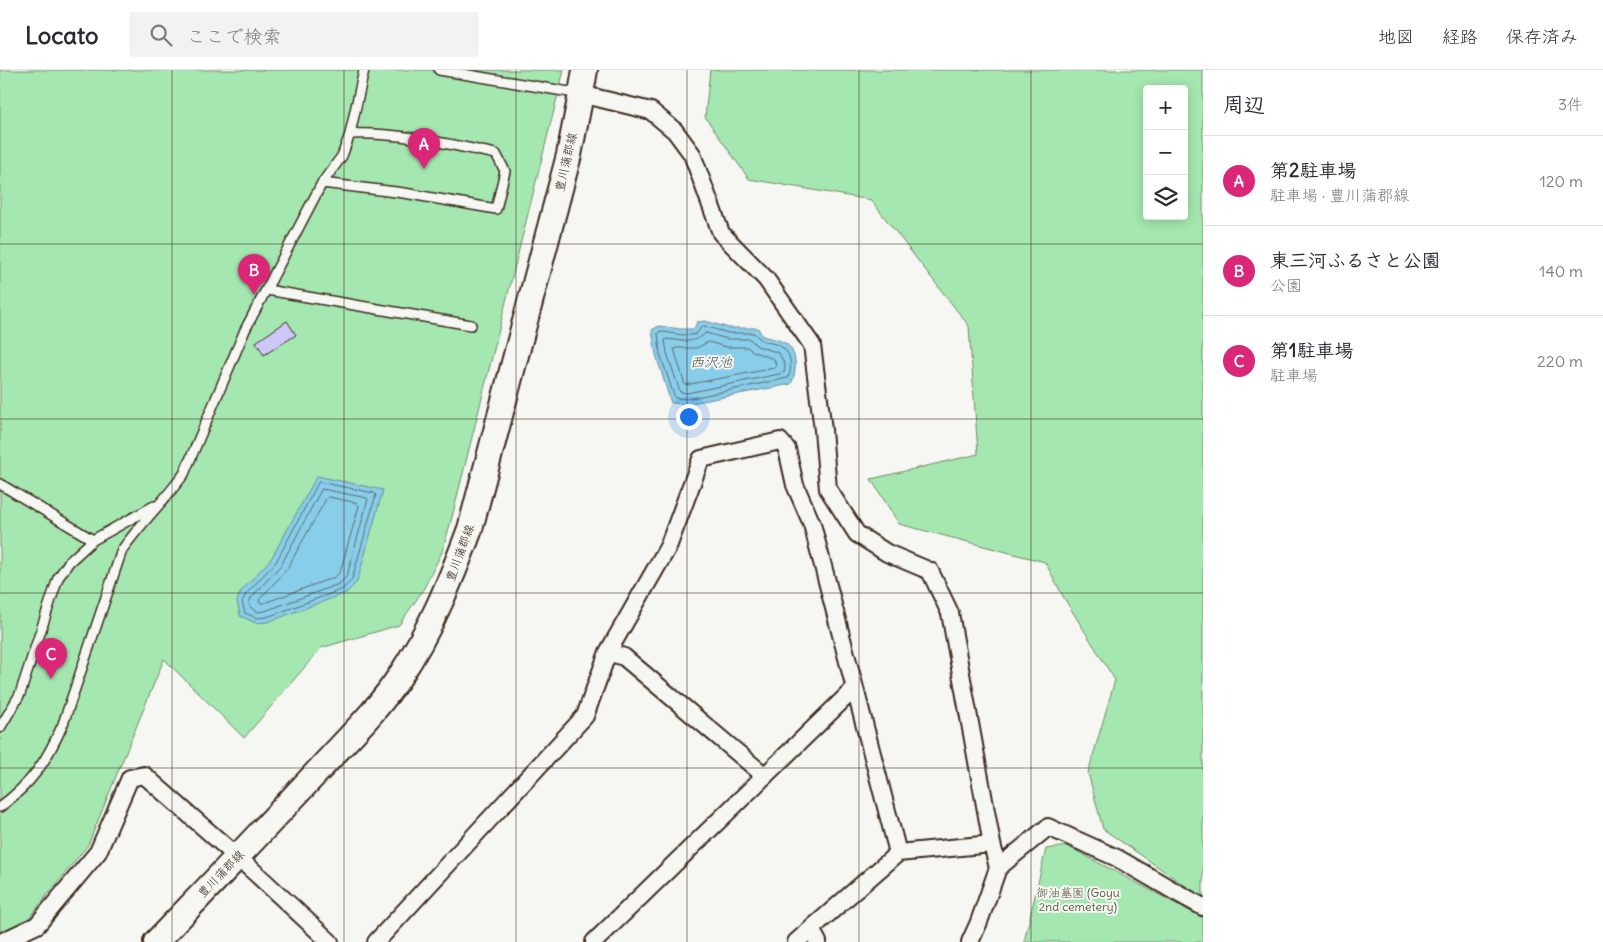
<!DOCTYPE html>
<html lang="ja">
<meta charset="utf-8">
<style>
:root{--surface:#fff;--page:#f2f2f3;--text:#2b2b33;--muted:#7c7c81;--line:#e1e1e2;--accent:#db2777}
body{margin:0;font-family:Delius,"Klee One",sans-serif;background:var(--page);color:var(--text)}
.controls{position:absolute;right:15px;top:15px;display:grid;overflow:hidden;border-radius:5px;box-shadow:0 2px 12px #0003}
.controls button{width:45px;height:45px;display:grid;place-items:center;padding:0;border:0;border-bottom:1px solid var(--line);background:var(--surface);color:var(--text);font:25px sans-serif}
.you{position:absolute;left:688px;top:346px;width:18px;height:18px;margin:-12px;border:4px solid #fff;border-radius:50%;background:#1a73e8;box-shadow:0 0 0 8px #1a73e833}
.badge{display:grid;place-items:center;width:32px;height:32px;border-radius:50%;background:var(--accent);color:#fff;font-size:16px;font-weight:700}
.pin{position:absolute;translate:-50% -41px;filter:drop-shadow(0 1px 2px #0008)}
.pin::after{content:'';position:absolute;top:26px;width:18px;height:15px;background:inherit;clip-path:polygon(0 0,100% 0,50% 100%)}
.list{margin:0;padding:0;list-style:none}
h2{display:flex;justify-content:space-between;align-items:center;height:65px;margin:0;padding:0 20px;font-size:21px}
h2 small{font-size:16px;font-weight:400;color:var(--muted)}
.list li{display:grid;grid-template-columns:32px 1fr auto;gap:15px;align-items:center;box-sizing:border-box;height:90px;padding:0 20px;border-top:1px solid var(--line)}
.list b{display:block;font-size:19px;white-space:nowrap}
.list p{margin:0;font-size:16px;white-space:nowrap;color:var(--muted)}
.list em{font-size:16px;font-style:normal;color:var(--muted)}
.icon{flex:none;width:28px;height:28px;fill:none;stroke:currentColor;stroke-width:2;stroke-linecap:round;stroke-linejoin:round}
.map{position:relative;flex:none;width:1203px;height:872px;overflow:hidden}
header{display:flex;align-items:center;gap:30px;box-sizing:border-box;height:70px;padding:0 25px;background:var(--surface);border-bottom:1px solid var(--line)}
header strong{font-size:24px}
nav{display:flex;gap:28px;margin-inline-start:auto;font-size:18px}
.search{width:350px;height:45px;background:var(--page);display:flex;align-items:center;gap:12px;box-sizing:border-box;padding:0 18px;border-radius:5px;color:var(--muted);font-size:19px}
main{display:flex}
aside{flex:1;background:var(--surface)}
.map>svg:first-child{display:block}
.green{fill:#a5e7b0;stroke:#708867;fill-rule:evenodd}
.water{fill:#88cde9;stroke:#698c98}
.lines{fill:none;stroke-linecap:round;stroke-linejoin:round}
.shore{stroke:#5a6b6f;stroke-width:1}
.building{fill:#cec8fa;stroke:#3b2a1e}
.service-casing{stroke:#3b2a1e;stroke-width:12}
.minor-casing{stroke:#3b2a1e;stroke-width:20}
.secondary-casing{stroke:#3b2a1e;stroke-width:28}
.service{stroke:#f6f6f2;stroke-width:9}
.minor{stroke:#f6f6f2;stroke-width:16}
.secondary{stroke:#f6f6f2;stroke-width:24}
.grid{fill:none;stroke:#3b2a1e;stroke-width:1;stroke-opacity:0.55}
.labels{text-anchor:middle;stroke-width:4;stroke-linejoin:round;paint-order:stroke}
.street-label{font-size:12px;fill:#3b2a1e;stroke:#f6f6f2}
.park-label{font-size:12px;fill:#565942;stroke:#f6f6f2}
.water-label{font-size:14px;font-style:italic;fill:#4e5351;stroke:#f6f6f2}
</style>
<header>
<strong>Locato</strong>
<div class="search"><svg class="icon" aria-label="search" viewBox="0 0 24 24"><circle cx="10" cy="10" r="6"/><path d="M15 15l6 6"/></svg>ここで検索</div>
<nav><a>地図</a><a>経路</a><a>保存済み</a></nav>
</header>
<main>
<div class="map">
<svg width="1203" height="872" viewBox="0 0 1203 872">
<rect width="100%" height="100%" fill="#f6f6f2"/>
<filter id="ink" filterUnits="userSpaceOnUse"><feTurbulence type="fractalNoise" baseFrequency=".02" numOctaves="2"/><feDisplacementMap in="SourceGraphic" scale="10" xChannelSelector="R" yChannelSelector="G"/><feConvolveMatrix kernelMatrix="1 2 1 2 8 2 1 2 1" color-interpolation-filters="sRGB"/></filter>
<g filter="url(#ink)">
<!-- green -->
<path class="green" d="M0,0H564L451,451L442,482L423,520L399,555L321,578L244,668L164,589L88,775L28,849L0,862Z
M710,0H1203V828L1103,759L1088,703L1115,610L1064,528L1045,492L899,454L871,409L978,384L969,256L871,130L749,109L705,47ZM1147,19H1184V146H1147Z
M1067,776L1203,848V872H1024L1046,779Z"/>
<!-- water -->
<path class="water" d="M705,251L729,258H758L762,266C769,268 779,269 785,273C798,281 797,302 791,314L687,334L671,333L656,285L652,260L659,256L680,259H694L697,252Z
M317,406L383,420L357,512L346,523L268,552L256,553L240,546L237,531L241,521L271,489Z"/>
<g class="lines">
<!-- shore -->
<path class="shore" d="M704,256L728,263H754C765,276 772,270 783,278C792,284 792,300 788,308L687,329L675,328L660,284L658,263L660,261C669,263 688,267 696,264C698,262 700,259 701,257Z
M706,263L727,269H750L757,276L779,283L785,295L784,303L687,323L680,322L667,283L665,270L667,269C684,271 693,274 706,263Z
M709,272L726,277H747L754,282L774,289L776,296L775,298L685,315L674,279L676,278H696Z
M319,412L374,423L376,425L352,509L343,519L267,547L257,548L245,543L242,532L246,524L276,492Z
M322,419L367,428L368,429L347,506L339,514L265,541L258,542L251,538L249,533L251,528L281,495Z
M329,427L357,433L359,436L340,502L335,507L264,533H260L259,530L287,499L326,429Z"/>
</g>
<!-- building -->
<path class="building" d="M287,251L296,265L264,285L256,272Z"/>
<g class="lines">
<!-- service casing -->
<g class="service-casing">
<path id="service" d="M439,0L581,24
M322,113L404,123L496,139L505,101L496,84C449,74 399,62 350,64
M267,220L471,255
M0,414L93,470
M0,658L20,624L58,508L69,492L93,470L154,436
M0,737C33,712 46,692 63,654L122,480C141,453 164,431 184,404L245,260L322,113L342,86L350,64L364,0"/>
</g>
<!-- minor casing -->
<g class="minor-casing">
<path id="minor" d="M581,24L651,41L675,61L692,84L721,163L766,209L812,275L823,360L828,419L857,464L887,483L930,501L950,543L992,774L998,798
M608,582L668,477L701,389L780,371L787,379L795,415L812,454L898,783L796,872
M898,783L992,774
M811,859L818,872
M1,872L37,855L98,782L130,708L144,705L251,799L330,872
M376,872L585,646L608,582L624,587L765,706
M594,872L855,618
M970,872L979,852L998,798L1048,757L1117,788L1174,821L1203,837"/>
</g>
<!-- secondary casing -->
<g class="secondary-casing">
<path id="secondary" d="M156,872C211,815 265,758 318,701C346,670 377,641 400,606C430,561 451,510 470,459L569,85L581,24L585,0"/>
</g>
<!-- service -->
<use href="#service" class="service"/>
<!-- minor -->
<use href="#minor" class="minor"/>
<!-- secondary -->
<use href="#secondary" class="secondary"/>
</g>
</g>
<!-- grid -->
<path class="grid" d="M172,0V872M344,0V872M516,0V872M687,0V872M859,0V872M1031,0V872M0,174H1203M0,349H1203M0,523H1203M0,698H1203"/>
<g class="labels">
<!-- street labels -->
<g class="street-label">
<text transform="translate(566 92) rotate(-77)" y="4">豊川蒲郡線</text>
<text transform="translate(460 483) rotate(-70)" y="4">豊川蒲郡線</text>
<text transform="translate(221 804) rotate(-46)" y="4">豊川蒲郡線</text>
</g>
<!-- park labels -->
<g class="park-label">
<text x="1078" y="827">御油墓園 (Goyu<tspan x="1078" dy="14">2nd cemetery)</tspan></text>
</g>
<!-- water labels -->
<g class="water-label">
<text x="711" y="297">西沢池</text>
</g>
</g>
</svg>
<div class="controls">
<button>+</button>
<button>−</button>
<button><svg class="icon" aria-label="layers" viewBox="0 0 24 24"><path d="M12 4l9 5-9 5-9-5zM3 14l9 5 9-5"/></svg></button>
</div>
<div class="you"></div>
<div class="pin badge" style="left:424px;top:99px">A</div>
<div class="pin badge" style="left:254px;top:225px">B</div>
<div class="pin badge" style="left:51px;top:609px">C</div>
</div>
<aside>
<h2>周辺<small>3件</small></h2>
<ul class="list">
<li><span class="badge">A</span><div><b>第2駐車場</b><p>駐車場 · 豊川蒲郡線</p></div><em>120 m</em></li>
<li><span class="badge">B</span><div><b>東三河ふるさと公園</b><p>公園</p></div><em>140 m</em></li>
<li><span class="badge">C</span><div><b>第1駐車場</b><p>駐車場</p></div><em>220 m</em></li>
</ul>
</aside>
</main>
